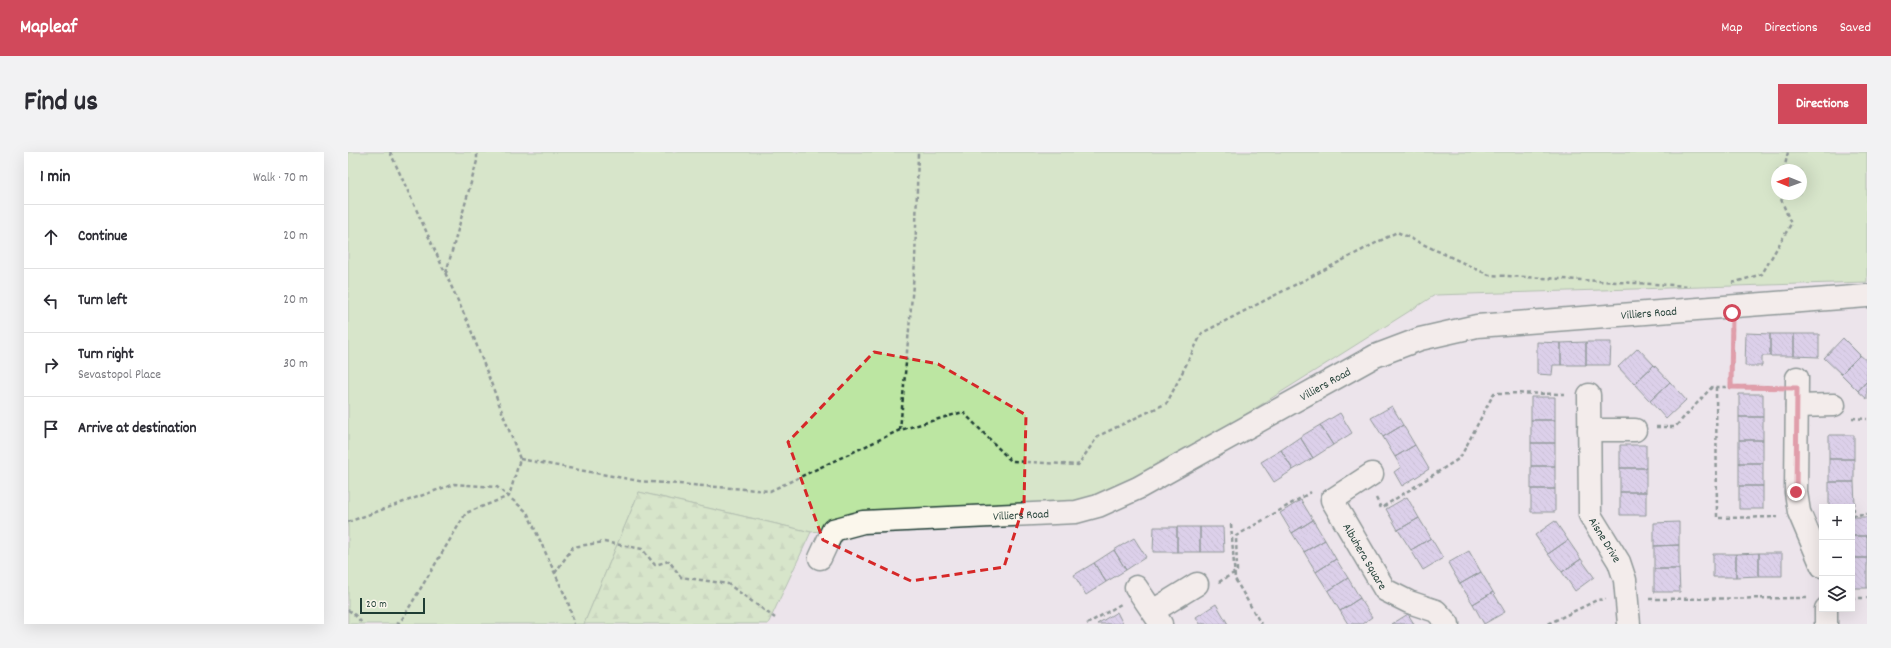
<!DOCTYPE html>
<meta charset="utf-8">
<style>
:root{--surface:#fff;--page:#f2f2f3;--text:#2b2b33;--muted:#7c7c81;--line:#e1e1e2;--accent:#d1495b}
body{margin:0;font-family:Dekko,sans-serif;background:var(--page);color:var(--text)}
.controls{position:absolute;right:12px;bottom:12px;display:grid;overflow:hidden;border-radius:0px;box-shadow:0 4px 16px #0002}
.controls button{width:36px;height:36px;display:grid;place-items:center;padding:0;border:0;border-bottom:1px solid var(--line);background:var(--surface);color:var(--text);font:20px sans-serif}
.compass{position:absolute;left:1423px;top:12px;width:36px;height:36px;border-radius:50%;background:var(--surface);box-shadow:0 4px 16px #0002;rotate:271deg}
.scale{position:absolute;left:12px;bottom:10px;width:65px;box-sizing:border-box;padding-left:4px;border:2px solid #1f3d34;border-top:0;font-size:11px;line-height:14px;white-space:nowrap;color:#1f3d34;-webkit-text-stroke:3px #fbf7ec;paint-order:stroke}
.stop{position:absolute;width:12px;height:12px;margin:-9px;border:3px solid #d1495b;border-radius:50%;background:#fff}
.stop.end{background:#d1495b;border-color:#fff;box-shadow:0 1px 4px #0008}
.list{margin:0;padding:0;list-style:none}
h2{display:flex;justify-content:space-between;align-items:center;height:52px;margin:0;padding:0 16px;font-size:17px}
h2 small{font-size:13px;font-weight:400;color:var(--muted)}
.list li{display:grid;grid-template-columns:26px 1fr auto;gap:12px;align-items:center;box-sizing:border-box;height:64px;padding:0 16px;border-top:1px solid var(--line)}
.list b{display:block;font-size:15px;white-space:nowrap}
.list p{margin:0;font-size:13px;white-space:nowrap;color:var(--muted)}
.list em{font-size:13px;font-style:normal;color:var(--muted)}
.icon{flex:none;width:22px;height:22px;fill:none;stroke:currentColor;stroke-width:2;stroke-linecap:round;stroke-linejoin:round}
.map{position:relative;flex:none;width:1519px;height:472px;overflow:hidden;border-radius:0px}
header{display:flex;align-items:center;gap:24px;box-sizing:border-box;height:56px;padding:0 20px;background:var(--accent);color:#fff}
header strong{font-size:19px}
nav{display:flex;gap:22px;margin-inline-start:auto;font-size:14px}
.intro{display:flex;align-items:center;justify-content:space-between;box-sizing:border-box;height:96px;padding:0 24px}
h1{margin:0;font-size:28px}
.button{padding:10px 18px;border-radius:0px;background:var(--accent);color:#fff;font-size:14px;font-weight:700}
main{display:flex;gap:24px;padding:0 24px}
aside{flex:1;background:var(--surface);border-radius:0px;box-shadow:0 4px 16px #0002}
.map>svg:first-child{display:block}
.grass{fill:#bce6a2;stroke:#6e926b;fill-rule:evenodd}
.forest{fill:url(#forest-firs);stroke:#6e926b}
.building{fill:url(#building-back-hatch);stroke:#1f3d34}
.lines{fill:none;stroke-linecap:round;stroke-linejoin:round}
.minor-casing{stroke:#1f3d34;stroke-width:25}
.path{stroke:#1f3d34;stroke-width:2.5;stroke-dasharray:4 3;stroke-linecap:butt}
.minor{stroke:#fbf7ec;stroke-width:22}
.route{stroke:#d1495b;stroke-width:5}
.marked{fill:none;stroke:#d62828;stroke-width:3;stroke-dasharray:8 5;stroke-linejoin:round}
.labels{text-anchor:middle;stroke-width:3;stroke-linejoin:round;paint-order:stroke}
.street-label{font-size:12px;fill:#1f3d34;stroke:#fbf7ec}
</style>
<header>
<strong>Mapleaf</strong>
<nav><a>Map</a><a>Directions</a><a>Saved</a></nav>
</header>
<div class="intro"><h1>Find us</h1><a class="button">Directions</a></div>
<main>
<aside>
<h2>1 min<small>Walk · 70 m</small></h2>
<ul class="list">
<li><svg class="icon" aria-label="ahead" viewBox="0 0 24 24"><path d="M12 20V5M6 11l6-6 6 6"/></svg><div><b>Continue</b></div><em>20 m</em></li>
<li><svg class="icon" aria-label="left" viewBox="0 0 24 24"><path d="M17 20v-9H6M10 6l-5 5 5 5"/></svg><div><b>Turn left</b></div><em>20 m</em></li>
<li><svg class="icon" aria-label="right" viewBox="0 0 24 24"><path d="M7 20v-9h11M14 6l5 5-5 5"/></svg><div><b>Turn right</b><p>Sevastopol Place</p></div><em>30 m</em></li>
<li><svg class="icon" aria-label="arrive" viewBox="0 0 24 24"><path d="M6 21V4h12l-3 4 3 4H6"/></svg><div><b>Arrive at destination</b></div></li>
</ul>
</aside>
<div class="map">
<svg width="1519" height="472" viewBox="0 0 1519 472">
<defs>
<pattern id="forest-firs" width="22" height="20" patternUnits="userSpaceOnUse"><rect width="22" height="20" fill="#bce6a2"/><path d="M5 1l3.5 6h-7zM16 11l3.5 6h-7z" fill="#a1c68c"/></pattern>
<pattern id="building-back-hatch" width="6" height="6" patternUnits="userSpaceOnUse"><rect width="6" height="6" fill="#c8b8e9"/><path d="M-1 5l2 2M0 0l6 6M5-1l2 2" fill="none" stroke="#a297be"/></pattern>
</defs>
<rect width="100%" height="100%" fill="#ece4eb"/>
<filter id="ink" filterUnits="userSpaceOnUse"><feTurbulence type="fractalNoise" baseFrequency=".025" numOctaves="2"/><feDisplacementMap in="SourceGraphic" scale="8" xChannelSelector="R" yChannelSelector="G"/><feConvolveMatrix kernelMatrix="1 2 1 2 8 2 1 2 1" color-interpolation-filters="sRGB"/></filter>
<g filter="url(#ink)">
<!-- grass -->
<path class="grass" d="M0,0H1519V130L1087,143L846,295L735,350L463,380L291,340L236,472H0ZM1429,18H1453V42H1429Z"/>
<!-- forest -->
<path class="forest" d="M291,340L463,380L420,472H236Z"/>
<!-- building -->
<path class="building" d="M1398,181L1422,182V204H1414V214H1397Z
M1422,182H1446V204H1422Z
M1446,182H1471V205L1446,204Z
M1495,186L1512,203L1493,222L1476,206Z
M1189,190L1213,191V213H1205L1204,223L1189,222Z
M1238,190V213H1213V191Z
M1238,190H1263L1262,213H1238Z
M1290,196L1306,213L1286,232L1270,215Z
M1512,203L1519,209V229L1510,239L1493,222Z
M1306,213L1322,230L1302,249L1286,232Z
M1519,229V247L1510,239Z
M1322,230L1338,248L1318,267L1302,249Z
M1391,242H1415V265H1391Z
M1183,245H1207V268H1183Z
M1044,254L1055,273L1035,285L1023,266Z
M992,261L1004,281L985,293L972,273Z
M1391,265H1415V288H1391Z
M1183,268H1207V291H1183Z
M972,273L985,293L965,306L952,285Z
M1055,273L1067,293L1047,305L1035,285Z
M1481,283H1506V307H1481Z
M952,285L965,306L945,318L933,298Z
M1391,288H1415V311H1391Z
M1183,291H1207V314H1183Z
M1067,293L1081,317L1054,334L1046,320L1053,315L1047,305Z
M1272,293H1298V316H1272Z
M933,298L945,318L926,330L913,310Z
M1481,307H1506V330H1481Z
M1391,311H1415V334H1391Z
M1183,314H1207V337H1183Z
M1272,316H1298V340H1272Z
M1481,330H1506L1507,353L1481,354Z
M1391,334H1415V357H1391Z
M1183,337H1207V360H1183Z
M1272,340H1298V363H1272Z
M1059,345L1071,366L1050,378L1038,357Z
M953,348L965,368L944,381L932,361Z
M1504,365H1519V384H1504Z
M1071,366L1083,386L1063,398L1050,378Z
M965,368L977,388L956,400L944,381Z
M1207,369L1220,388L1200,402L1187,383Z
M1331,370V393L1306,394V371Z
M806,375H829V400H805Z
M829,375H852V400H829Z
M852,375H875L876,400H852Z
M1504,384H1519V406H1504Z
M786,386L798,405L778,418L766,398Z
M1083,386L1095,406L1075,418L1063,398Z
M977,388L988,407L968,420L956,400Z
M1220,388L1233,407L1214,420L1200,402Z
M1331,393V417H1306V394Z
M766,398L778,418L758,430L746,411Z
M1121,399L1133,420L1112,432L1100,411Z
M1411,401V424L1388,425V402Z
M1411,401H1434V424H1411Z
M1365,402H1388V425H1365Z
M1504,406H1519V436H1504Z
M988,407L1000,426L980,439L968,420Z
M1233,407L1246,425L1227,439L1214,420Z
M746,411L758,430L738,443L726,423Z
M1306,417H1331L1332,440H1306Z
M1133,420L1145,440L1125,452L1112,432Z
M1000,426L1012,446L992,459L980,439Z
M1145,440L1157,460L1136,472L1125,452Z
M1012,446L1024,465L1014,472H1000L992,459Z
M868,452L880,472H852L848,465Z
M769,460L775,472H749Z
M1060,462L1066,472H1044Z"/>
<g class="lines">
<!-- minor casing -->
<g class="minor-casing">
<g id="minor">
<path d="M1449,226L1448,340L1451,360L1474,414"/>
<path id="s1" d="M1241,243L1242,363L1271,410L1277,428L1281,472"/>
<path d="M1449,254L1486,253"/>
<path d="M1241,278H1287"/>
<path id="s2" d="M1024,322L984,348L1037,438L1061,450L1088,459L1100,472"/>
<path id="s3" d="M472,406L485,378L515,370L728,360L750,354L790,336L1027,204L1072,187L1129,174L1519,144"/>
<path d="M788,435L813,472"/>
<path d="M1478,457V472"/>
<path d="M805,459L849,432"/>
</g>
</g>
<!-- path -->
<path class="path" d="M42,0L121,173L172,307L161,344L118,361L53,469L49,472
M1436,18L1440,0
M98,121L129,9V0
M1384,131L1414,122L1443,72L1431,42
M1368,235L1369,366L1430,365
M1383,235L1384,176
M1504,266L1519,267
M1308,275H1327L1364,235H1427
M552,278L567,110L570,0
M172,307L291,329L422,339L552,278L615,260L663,309L730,313L750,284L819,251L854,181L1049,80L1141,123L1342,134
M1028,346L1033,356L1112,306L1146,241L1219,242
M1504,357H1506L1505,363L1519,362
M0,370L106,332L149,335L179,360L220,450L226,472
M883,372L887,427L913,472
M207,421L225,395L256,390L294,397L307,413L321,409L333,425L380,432L427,466
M871,430L889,419L888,384L963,340
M1504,446H1519
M1301,447L1460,446
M0,458L5,461L15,472
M739,472L773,452
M1200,472L1249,448L1258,447"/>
<!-- minor -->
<use href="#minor" class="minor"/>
</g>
</g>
<g class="lines" filter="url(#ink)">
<!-- route -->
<path class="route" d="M1384,161L1383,235L1449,236L1448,340"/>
</g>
<!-- marked area -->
<path d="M0 0H1519V472H0ZM526,200L590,212L678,263L676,352L656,415L563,429L475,388L440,290Z" fill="#ece4eb" fill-opacity=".55" fill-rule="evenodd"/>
<path class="marked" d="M526,200L590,212L678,263L676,352L656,415L563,429L475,388L440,290Z"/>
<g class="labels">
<!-- street labels -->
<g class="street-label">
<text dy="4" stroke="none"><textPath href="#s3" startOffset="892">Villiers Road</textPath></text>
<text dy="4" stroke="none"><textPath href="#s3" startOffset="556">Villiers Road</textPath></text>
<text dy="4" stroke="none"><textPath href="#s3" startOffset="220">Villiers Road</textPath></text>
<text dy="4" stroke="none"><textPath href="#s1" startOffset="149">Aisne Drive</textPath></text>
<text dy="4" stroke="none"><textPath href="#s2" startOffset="113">Albuhera Square</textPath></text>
</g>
</g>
</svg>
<div class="controls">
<button>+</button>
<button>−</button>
<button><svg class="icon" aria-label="layers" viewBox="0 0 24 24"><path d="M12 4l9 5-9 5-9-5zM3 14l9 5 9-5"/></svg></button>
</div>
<svg class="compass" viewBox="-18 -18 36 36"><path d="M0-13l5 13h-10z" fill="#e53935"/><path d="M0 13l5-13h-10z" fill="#7c7c81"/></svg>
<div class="scale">20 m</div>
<div class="stop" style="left:1384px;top:161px"></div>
<div class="stop end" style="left:1448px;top:340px"></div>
</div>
</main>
